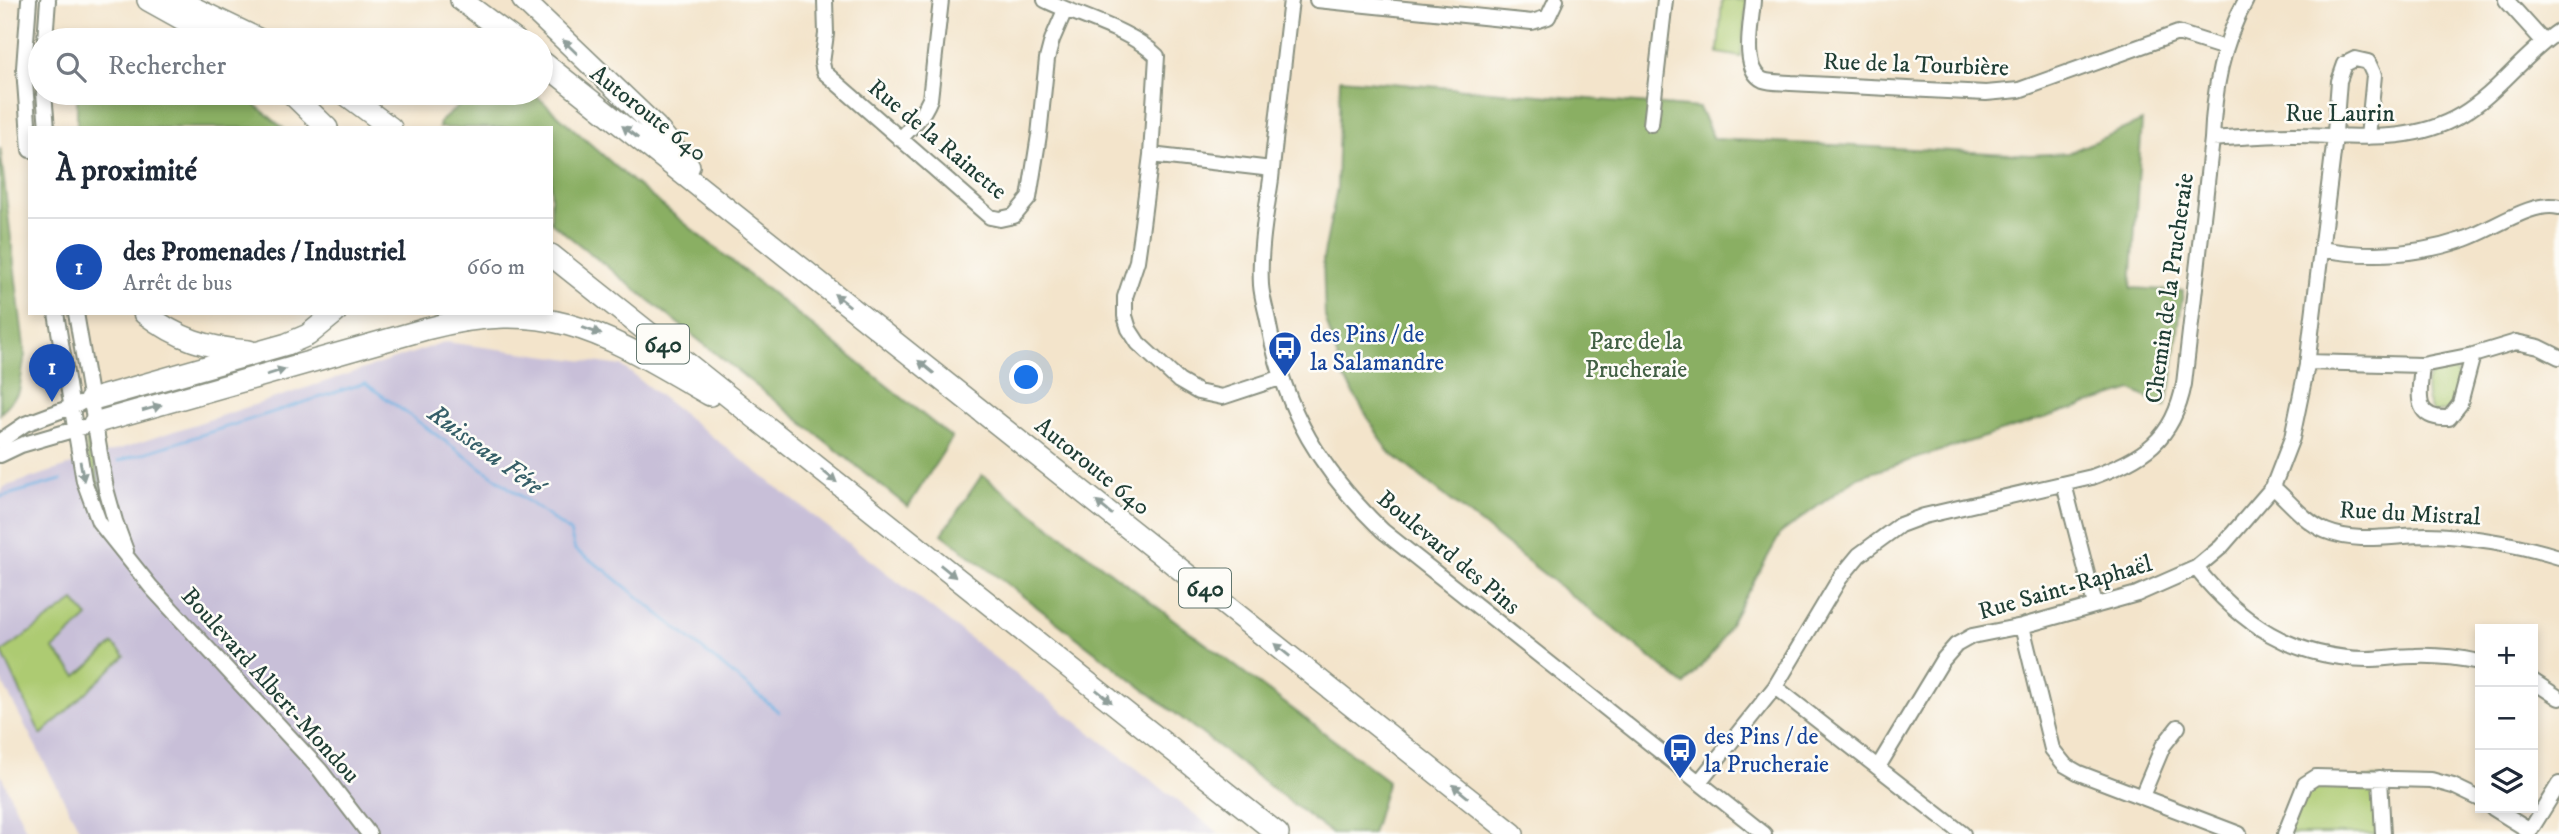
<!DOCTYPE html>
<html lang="fr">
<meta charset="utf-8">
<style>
:root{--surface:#fff;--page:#f2f2f3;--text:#1f2937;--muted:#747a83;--line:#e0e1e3;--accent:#b45309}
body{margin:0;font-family:"IM FELL DW Pica",serif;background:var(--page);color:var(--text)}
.controls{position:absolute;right:21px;bottom:21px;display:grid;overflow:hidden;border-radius:0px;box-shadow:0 4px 10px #0003}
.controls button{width:63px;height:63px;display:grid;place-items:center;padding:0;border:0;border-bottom:2px solid var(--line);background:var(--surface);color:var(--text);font:35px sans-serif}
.you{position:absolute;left:1027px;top:378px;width:24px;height:24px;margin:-18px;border:5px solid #fff;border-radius:50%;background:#1a73e8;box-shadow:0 0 0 10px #1a73e833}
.badge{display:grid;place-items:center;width:46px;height:46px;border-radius:50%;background:var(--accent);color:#fff;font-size:23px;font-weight:700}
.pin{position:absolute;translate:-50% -58px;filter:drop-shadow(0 2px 4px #0008)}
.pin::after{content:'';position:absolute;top:37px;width:24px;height:21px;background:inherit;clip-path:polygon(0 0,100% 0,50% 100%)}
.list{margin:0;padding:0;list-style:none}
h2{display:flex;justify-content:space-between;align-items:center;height:91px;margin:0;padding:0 28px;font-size:30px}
h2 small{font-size:23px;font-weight:400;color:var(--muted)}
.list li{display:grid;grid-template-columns:46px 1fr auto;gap:21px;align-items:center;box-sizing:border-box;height:98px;padding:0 28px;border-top:2px solid var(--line)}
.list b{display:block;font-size:26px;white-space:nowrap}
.list p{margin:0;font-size:23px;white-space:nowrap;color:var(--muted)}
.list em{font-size:23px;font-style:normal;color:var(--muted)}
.icon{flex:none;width:38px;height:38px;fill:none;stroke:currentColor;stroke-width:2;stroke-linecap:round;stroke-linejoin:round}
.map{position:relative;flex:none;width:2559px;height:834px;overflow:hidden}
.search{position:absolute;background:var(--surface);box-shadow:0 4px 10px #0003;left:28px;top:28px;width:525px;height:77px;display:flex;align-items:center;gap:18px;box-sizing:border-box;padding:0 24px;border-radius:38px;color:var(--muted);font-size:26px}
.panel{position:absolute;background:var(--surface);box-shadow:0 4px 10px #0003;left:28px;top:126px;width:525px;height:189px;border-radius:0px}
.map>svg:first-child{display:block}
.industrial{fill:#c8bfd8}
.green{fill:#adcb72;stroke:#668453;stroke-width:2}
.forest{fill:#8aaf64;stroke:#54764c;stroke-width:2}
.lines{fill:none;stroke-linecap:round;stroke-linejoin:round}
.stream{stroke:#6bafe1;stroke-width:2.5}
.minor-casing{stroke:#899080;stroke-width:18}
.highway-casing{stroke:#899080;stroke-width:24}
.minor{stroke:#fff;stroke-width:14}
.highway{stroke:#fff;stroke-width:21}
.oneway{fill:#8f9e9a}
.labels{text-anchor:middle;stroke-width:5;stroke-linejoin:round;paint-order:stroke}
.shield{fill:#fdfcf7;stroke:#62766e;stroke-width:2}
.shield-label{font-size:23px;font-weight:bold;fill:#1f3d34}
.street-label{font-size:24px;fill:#1f3d34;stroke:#fdfcf7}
.transit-label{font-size:24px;fill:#164399;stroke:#fdfcf7;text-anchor:start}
.park-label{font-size:24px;fill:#426044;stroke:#fdfcf7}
.water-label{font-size:26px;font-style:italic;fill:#365f68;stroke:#fdfcf7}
</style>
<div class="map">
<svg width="2559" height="834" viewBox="0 0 2559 834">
<rect width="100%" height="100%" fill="#fdfcf7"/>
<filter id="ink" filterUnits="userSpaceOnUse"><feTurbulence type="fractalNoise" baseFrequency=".0143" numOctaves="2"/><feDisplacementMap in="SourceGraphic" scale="14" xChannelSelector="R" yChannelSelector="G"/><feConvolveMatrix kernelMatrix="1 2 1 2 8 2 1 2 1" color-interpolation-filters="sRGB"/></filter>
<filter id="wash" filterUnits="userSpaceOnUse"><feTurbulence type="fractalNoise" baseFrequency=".00686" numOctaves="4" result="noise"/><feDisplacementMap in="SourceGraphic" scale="28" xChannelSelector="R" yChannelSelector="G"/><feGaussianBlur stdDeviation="1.57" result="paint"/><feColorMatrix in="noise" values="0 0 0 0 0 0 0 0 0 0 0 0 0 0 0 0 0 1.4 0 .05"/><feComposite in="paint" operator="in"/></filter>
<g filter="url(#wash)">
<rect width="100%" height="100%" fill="#f3e4cb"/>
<!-- industrial -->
<path class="industrial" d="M446,342L622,366L1220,834H82L0,678V493L4,487Z
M0,773L28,834H0Z"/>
<!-- green -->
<path class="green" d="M1722,0H1747L1741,57L1718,53Z
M2440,368L2441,371L2447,367L2455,370L2460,382L2449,411L2433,413C2425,399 2421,375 2440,368Z
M90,440L103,503L99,504L90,475L86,441Z
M74,601L88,617L53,649L77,676L113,644L125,656L41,735L2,652Z
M2380,778L2383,834H2285L2305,784Z"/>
<!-- forest -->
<path class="forest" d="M1340,79L1699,108L1714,139L2031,155L2068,153L2142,121L2131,288L2183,291L2171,385L2165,407L2132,390L1858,477L1781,533L1716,649L1685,685L1388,451L1343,376L1325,317L1323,259L1337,188Z
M77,93H241L283,128H77Z
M474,93H533L632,181L952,438L908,507L551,222V128H439L440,122Z
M0,147L25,355L19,392L0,414Z
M982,475L1388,781L1372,834H1332L942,534Z"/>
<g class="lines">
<!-- stream -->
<path class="stream" d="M119,461L365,383L570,532L575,550L605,570L779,712
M0,497L61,480"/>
</g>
</g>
<g filter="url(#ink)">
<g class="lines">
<!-- minor casing -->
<g class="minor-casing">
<path id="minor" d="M29,0L24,68L30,150
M825,0L826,34L822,63L824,72L990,217L1000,219L1014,216L1029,198L1039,135L1047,59L1052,40L1065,10
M1045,0C1079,17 1130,29 1157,56L1151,155L1142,225L1137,261L1125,297V316L1129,329L1138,343L1179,381L1198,392L1222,397L1280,378
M1291,0C1284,60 1277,120 1271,179C1266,214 1259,250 1261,285C1262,299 1267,313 1269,326C1285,412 1321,471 1383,531L1764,834
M1317,0L1532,22L1548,17L1556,0
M1753,0C1752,21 1740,69 1763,80C1771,83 1783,82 1791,83L1986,93L2019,90L2178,33L2225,48
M2506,0L2543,41
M45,40L48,0
M44,93L47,128
M1651,124L1665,0
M900,139C913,126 923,116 930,99L941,0
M2212,139C2239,137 2266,135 2293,135C2351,135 2409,146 2461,115C2498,93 2523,55 2559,31
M1151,155L1272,169
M2321,249C2369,258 2418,255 2465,239C2492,230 2532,200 2559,207
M56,313L84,481L99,522L151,587L320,770L369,834
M76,313L106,489L115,521L126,551
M2307,362L2422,365L2473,355L2516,342L2539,347L2559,357
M2422,365C2420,392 2411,420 2449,418L2460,404L2473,355
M0,441L25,424L79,404
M0,455L21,445L83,427
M2064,484L2095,605
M2273,487C2290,502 2305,522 2326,531C2358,544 2394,535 2427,535C2472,536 2516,544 2559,557
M2196,568C2241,624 2292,658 2367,659C2383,659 2399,656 2415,656C2436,655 2460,658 2480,662
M2022,626L2052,749L2065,765L2079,773L2239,834
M2533,681L2559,698
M1775,687L1963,834
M1878,767L1942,661L1956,645L1972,636L2022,626L2137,594L2196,568L2221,547L2273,487L2292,438L2307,365L2334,145L2339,81L2345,64L2355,59L2368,62L2374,75L2368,137
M2380,778L2383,834
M1699,782L1775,687L1840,578L1859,555L1900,525L1924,516L2092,477C2143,458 2173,441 2184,384L2212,139C2214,90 2222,43 2246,0
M2142,796L2163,746L2178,727
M2493,808L2530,831
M2285,834L2305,784L2316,777L2431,780L2453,786L2480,799
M2528,834L2559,784"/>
</g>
<!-- highway casing -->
<g class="highway-casing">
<path id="highway" d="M148,0L220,40
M177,0L260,40
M461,0L515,40
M523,0L656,127L689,166
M541,61L1513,834
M291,93L327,128
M344,93L391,128
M551,255L1278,834
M144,313C179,339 206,348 249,351
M90,400L287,344L308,335L335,313
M94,423L426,329C552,296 606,335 710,395"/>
</g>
<!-- minor -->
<use href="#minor" class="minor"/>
<!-- highway -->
<use href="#highway" class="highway"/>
</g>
<!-- one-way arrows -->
<defs><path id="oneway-solid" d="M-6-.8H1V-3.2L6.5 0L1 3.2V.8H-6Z" transform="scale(1.75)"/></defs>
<g class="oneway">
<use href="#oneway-solid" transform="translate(570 47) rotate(-136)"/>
<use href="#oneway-solid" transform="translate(630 132) rotate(-142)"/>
<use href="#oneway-solid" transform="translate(842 300) rotate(-142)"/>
<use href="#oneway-solid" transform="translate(592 331) rotate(20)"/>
<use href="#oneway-solid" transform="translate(926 367) rotate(-141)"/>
<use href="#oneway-solid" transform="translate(276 372) rotate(-17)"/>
<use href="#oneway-solid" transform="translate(152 408) rotate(-16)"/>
<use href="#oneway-solid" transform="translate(82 471) rotate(79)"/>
<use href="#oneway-solid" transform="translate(829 476) rotate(39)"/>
<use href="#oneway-solid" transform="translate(1104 508) rotate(-141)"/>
<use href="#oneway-solid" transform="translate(948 571) rotate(39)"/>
<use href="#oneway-solid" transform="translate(1282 650) rotate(-141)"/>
<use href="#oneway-solid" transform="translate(1104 696) rotate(39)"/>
<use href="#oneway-solid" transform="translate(1460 791) rotate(-141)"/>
</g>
</g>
<!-- icons -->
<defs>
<g id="bus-pin" transform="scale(1.75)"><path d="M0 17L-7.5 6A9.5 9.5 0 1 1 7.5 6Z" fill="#1a4fb4" stroke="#fdfcf7"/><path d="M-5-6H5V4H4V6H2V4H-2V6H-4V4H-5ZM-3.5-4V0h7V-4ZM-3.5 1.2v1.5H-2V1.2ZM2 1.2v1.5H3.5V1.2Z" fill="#fff"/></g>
</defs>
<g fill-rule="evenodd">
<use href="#bus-pin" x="1285" y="348"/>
<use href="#bus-pin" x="1680" y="750"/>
</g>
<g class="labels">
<!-- shield labels -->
<g class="shield">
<rect x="637" y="324.5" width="52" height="39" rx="5"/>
<rect x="1179" y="568.5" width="52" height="39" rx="5"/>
</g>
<g class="shield-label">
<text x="663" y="352">640</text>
<text x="1205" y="596">640</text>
</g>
<!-- street labels -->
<g class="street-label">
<text transform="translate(1916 64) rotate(2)" y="8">Rue de la Tourbière</text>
<text transform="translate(649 113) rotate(38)" y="8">Autoroute 640</text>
<text x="2340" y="121">Rue Laurin</text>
<text transform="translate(938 139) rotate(40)" y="8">Rue de la Rainette</text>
<text transform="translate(2169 288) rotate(-82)" y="8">Chemin de la Prucheraie</text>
<text transform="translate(1093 466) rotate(39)" y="8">Autoroute 640</text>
<text transform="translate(2410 513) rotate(3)" y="8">Rue du Mistral</text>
<text transform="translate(1449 552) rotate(40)" y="8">Boulevard des Pins</text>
<text transform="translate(2065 587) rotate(-16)" y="8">Rue Saint-Raphaël</text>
<text transform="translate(271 685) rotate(48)" y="8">Boulevard Albert-Mondou</text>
</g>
<!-- transit labels -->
<g class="transit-label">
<text x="1310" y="342">des Pins / de<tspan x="1310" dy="28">la Salamandre</tspan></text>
<text x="1704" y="744">des Pins / de<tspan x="1704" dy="28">la Prucheraie</tspan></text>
</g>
<!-- park labels -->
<g class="park-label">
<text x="1636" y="349">Parc de la<tspan x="1636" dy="28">Prucheraie</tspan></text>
</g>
<!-- water labels -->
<g class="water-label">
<text transform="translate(486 449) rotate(36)" y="9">Ruisseau Féré</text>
</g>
</g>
</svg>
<div class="controls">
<button>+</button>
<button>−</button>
<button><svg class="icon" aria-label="layers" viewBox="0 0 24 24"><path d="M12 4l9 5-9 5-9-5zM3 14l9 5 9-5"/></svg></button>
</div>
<div class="you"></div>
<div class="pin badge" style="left:52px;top:402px;background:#1a4fb4">1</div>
<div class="search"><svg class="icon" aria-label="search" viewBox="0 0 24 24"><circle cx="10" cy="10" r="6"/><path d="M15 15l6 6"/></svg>Rechercher</div>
<section class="panel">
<h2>À proximité<small></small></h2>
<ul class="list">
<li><span class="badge" style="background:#1a4fb4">1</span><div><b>des Promenades / Industriel</b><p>Arrêt de bus</p></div><em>660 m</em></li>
</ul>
</section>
</div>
